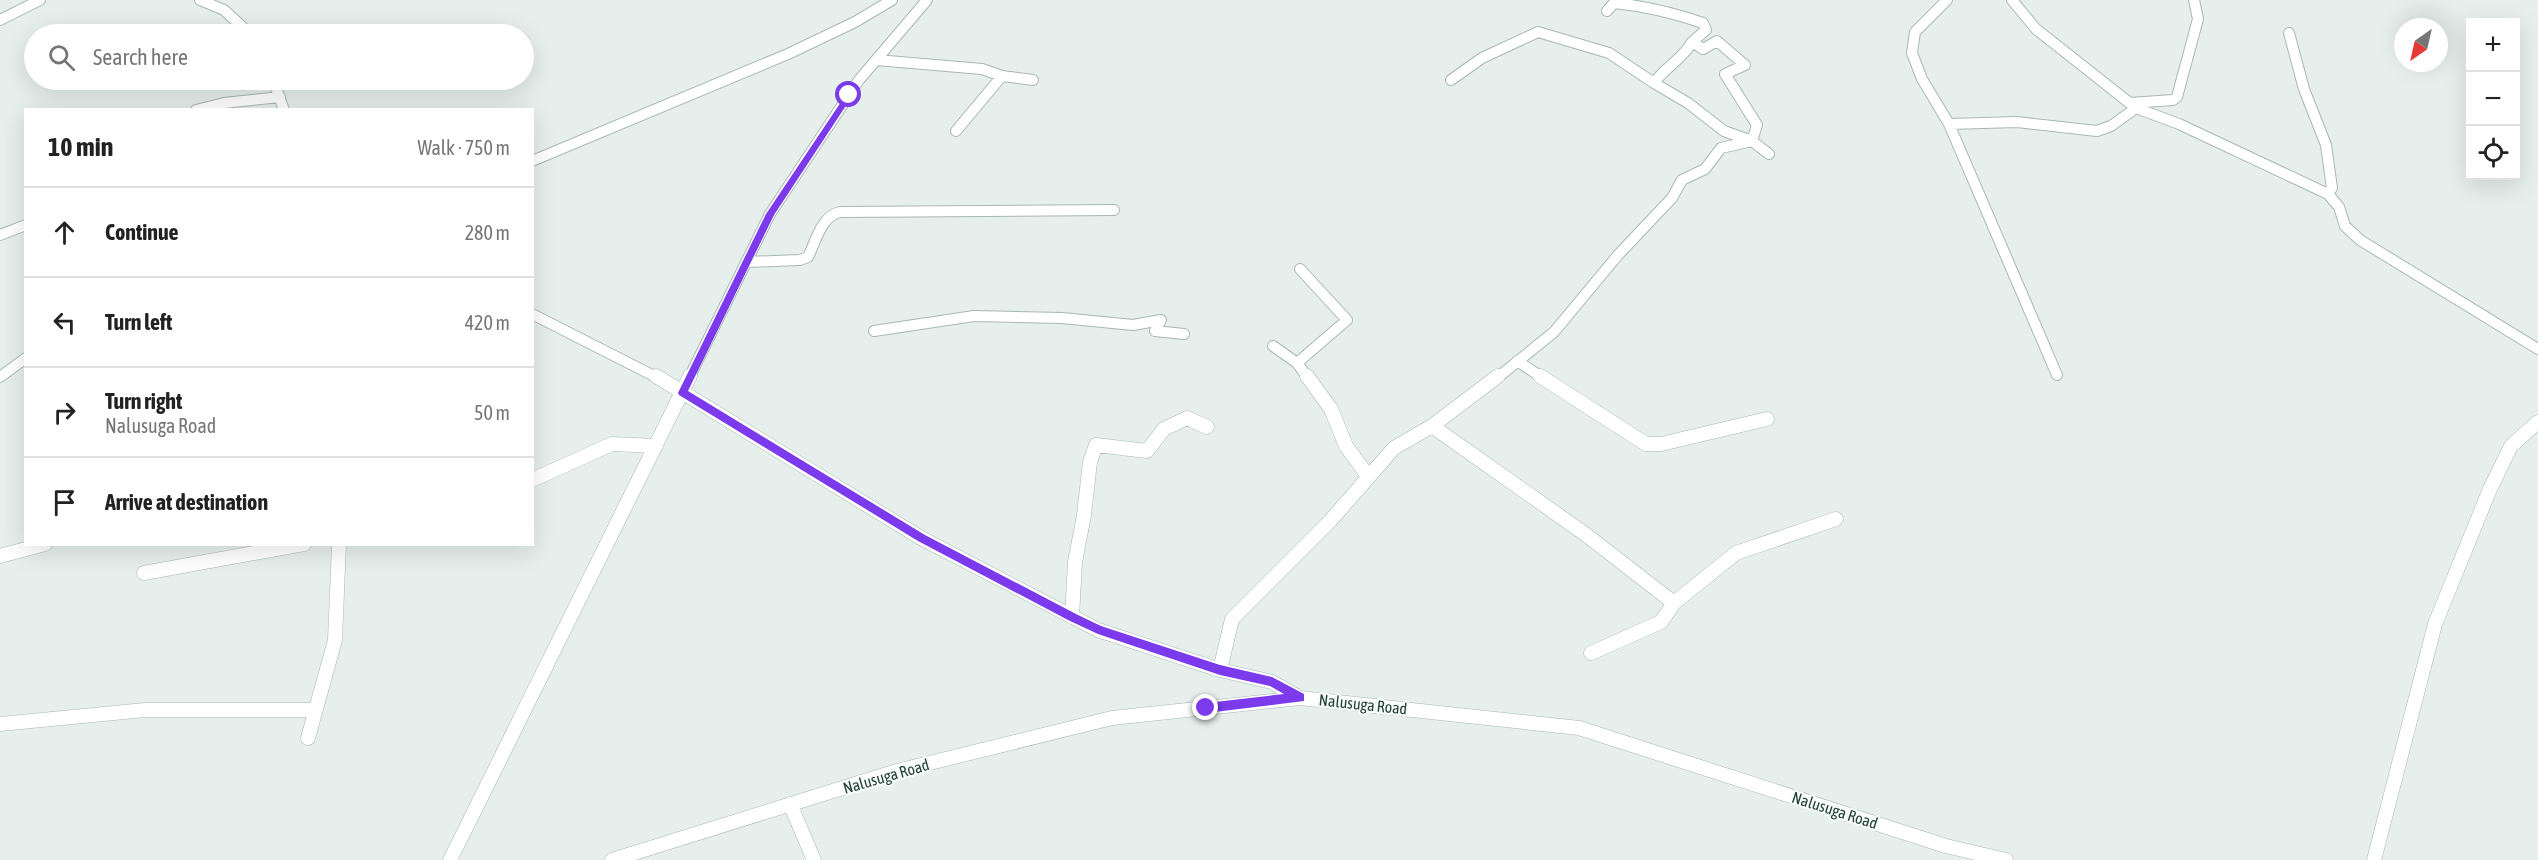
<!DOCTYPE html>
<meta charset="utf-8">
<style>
:root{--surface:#fff;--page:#f2f2f2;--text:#222;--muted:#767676;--line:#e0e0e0}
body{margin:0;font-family:"Asap Condensed",sans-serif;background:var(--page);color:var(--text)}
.controls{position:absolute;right:18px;top:18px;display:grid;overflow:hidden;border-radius:0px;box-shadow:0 6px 24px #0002}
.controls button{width:54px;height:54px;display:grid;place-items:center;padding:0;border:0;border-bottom:2px solid var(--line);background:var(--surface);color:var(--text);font:30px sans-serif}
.compass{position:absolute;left:2394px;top:18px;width:54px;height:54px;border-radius:50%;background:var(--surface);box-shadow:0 6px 24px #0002;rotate:214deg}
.stop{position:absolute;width:18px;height:18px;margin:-14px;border:4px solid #7c3aed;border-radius:50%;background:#fff}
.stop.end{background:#7c3aed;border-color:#fff;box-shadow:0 2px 6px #0008}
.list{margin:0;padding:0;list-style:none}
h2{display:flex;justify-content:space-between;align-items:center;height:78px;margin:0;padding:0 24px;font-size:26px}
h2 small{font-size:20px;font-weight:400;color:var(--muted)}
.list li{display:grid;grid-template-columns:39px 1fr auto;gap:18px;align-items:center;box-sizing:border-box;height:90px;padding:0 24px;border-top:2px solid var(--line)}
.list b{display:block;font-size:22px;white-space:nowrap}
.list p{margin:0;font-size:20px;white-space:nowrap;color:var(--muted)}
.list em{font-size:20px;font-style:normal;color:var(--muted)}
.icon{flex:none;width:33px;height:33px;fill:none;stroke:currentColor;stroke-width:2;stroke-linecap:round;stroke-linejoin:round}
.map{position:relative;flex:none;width:2538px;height:860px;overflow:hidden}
.search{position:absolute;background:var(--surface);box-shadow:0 6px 24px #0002;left:24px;top:24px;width:510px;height:66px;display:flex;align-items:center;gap:15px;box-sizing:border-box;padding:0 21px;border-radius:33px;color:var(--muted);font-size:22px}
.panel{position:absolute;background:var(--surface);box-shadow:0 6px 24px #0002;left:24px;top:108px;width:510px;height:438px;border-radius:0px}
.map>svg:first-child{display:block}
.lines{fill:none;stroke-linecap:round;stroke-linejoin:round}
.minor-far1-casing{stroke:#a8b8b2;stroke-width:12}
.minor-casing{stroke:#a8b8b2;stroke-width:15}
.minor-far1{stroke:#fff;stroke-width:10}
.minor{stroke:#fff;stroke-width:14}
.route{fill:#7c3aed}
.labels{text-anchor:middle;stroke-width:4.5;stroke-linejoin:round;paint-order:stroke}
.street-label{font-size:16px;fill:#24423a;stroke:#f7fbf9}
</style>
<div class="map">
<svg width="2538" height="860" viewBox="0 0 2538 860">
<rect width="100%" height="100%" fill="#e6efeb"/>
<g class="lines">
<!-- minor-far1 casing -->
<g class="minor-far1-casing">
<path id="minor-far1" d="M200,0L224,10L250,34
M1947,0L1915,32L1912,53L1922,79L1949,124L2057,375
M2012,0L2036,29L2136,108L2179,124L2328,194L2339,207L2345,226L2360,240L2538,349
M1607,11L1614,3C1645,6 1674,13 1703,23L1706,30L1692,42
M0,20L40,0
M2289,33L2304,89L2326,145L2332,188L2328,194
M1717,41L1745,65L1725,74L1757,125L1752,141L1724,131L1688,103L1654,83C1666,66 1682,60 1692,42L1703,49Z
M876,60L982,69L1002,76L1033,80
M273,80L284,110
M1451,80L1482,58L1538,32L1609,53L1654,83
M2130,103L2173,100L2177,97L2198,19L2194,0
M196,110L224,103L280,97
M1949,124L2017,122L2097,131L2111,126L2136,108
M956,131L1002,76
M532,161L788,54L855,22L892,0
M0,235L26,225
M747,262L800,260L808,257C816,241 821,216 840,212L1114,210
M532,314L658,378
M874,331L974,316L1062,318L1133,325L1161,320L1155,331L1184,334
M1273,346L1297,363L1308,378
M1517,361L1543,378
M1297,363L1347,320L1300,269
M0,377L26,358
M689,378L770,214L859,80L927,0
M1497,378L1554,332L1618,255L1672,198L1682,180L1705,169L1721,148L1752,141L1769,154"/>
</g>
<!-- minor casing -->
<g class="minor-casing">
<path id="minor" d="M656,376L921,538L1098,630L1220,670L1272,682L1300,698
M1307,376L1331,409L1346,446L1368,476
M1540,376L1646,444H1661L1767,419
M1432,426L1585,534L1674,603L1661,622L1591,653
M532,480L612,444L656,446
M0,556L45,544
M144,573L304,544
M1674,603L1736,553L1836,519
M1072,617L1075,562L1084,515L1090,462L1096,445L1147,451L1164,429L1187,418L1207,427
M1220,670L1232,619L1331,520L1394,448L1432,426L1498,376
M0,724L145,710H316
M308,738L335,640L339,544
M790,804L814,860
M450,860L690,376
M612,860L897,771L1112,718L1300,698L1579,728L1946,846L2006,860
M2374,860L2435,624L2490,489L2511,446L2538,422"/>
</g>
<!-- minor-far1 -->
<use href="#minor-far1" class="minor-far1"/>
<!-- minor -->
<use href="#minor" class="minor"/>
</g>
<!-- route -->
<path class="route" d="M847,93L853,95L774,215L688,391L925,535L1076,614L1101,626L1220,665L1272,677L1304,694V701L1206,713L1202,711V704L1206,703L1284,694L1270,686L1220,675L1098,634L1068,620L918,541L679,395L678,393L766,214Z"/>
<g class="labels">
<!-- street labels -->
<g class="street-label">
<text transform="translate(1363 704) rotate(6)" y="6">Nalusuga Road</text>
<text transform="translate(886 776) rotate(-16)" y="6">Nalusuga Road</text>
<text transform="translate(1835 810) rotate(18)" y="6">Nalusuga Road</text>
</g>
</g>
</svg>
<div class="controls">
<button>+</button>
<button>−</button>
<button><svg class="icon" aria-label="locate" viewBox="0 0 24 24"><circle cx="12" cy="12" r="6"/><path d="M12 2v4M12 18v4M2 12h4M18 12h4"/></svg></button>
</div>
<svg class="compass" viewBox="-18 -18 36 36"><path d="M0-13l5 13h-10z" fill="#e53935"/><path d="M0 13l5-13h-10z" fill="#767676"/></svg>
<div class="stop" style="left:849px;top:95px"></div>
<div class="stop end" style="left:1206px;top:708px"></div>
<div class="search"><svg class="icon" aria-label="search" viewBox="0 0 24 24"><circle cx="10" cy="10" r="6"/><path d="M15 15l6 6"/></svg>Search here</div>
<section class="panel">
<h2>10 min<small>Walk · 750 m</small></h2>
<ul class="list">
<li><svg class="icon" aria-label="ahead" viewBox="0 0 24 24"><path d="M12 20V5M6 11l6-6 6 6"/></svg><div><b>Continue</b></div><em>280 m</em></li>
<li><svg class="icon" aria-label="left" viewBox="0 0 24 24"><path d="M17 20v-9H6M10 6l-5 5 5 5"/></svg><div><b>Turn left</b></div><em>420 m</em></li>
<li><svg class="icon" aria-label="right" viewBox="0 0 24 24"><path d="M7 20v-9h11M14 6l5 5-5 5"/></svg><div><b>Turn right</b><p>Nalusuga Road</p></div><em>50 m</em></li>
<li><svg class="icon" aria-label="arrive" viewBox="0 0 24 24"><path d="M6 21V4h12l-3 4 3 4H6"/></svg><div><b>Arrive at destination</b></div></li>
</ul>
</section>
</div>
